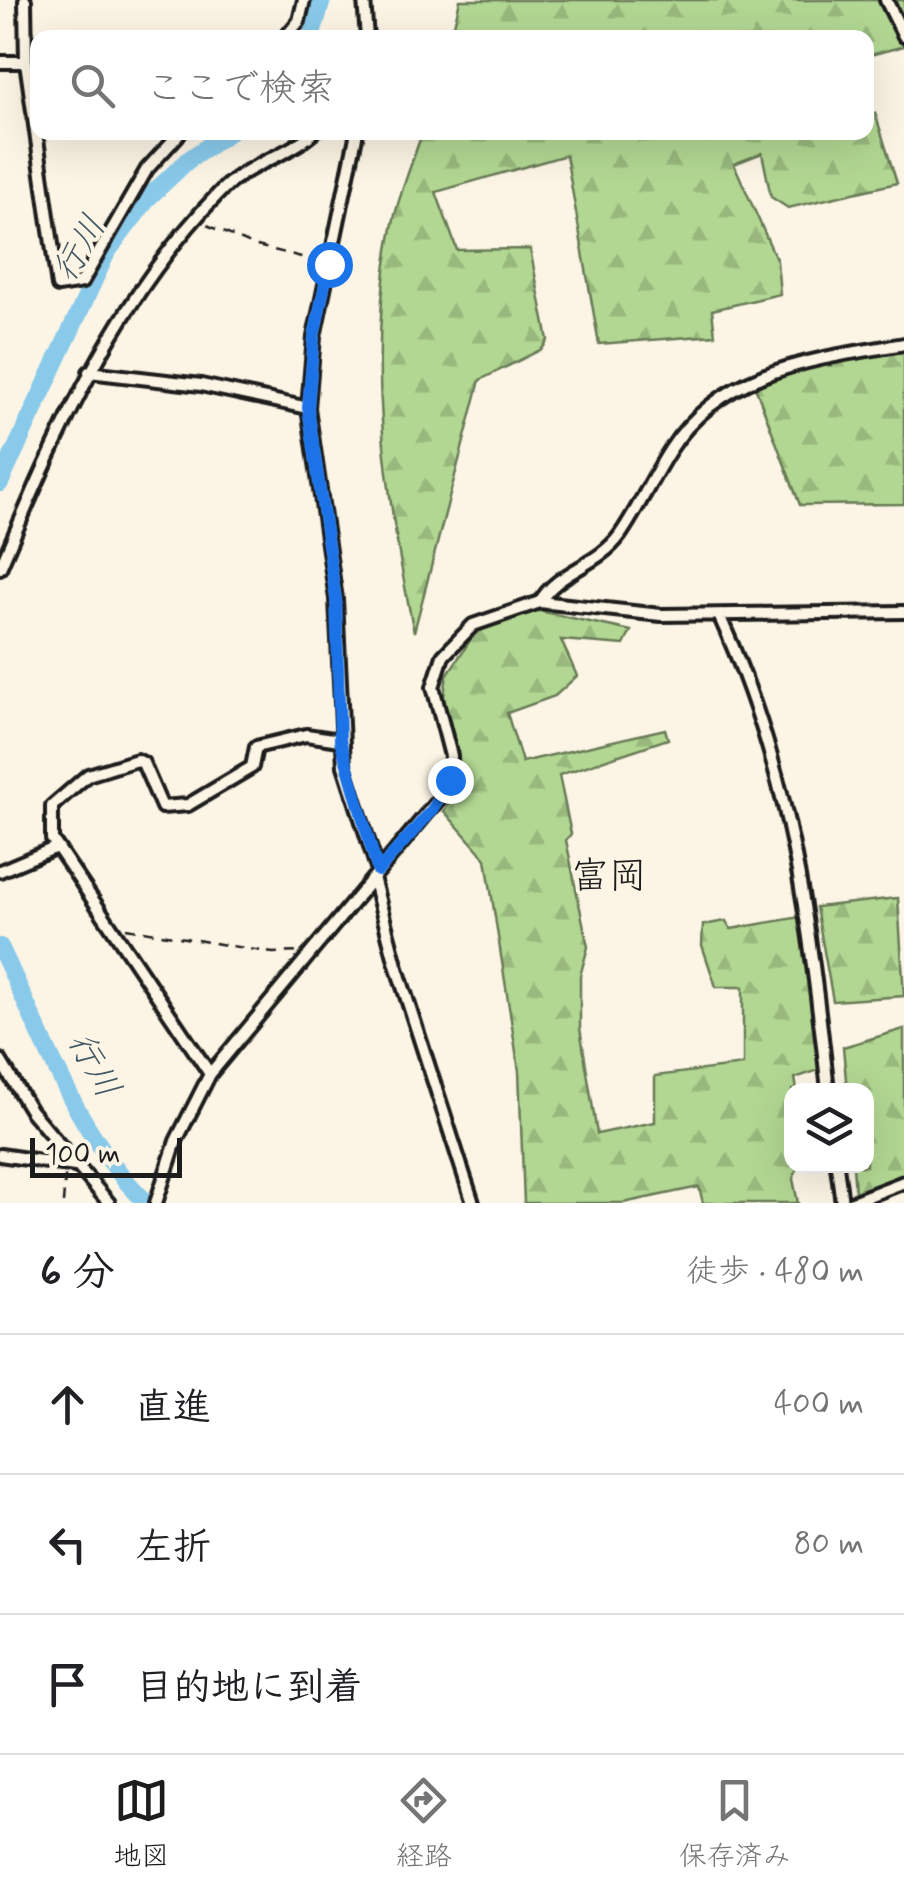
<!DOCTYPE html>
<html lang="ja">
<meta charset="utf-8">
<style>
:root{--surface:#fff;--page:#f2f2f2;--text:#202124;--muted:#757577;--line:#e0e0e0;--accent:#1c1c1c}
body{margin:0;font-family:Mynerve,"Klee One",sans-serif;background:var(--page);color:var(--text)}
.controls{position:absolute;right:30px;bottom:30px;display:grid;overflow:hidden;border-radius:20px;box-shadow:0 10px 40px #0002}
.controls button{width:90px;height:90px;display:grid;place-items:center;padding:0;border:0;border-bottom:2px solid var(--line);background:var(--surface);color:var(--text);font:50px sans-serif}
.scale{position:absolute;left:30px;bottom:25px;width:152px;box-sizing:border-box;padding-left:10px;border:5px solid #1c1c1c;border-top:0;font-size:28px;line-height:35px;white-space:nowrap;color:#1c1c1c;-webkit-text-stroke:8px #fcf5e5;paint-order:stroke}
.stop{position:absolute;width:30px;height:30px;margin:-22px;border:8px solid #1a73e8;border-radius:50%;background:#fff}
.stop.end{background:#1a73e8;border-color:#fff;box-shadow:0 2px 10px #0008}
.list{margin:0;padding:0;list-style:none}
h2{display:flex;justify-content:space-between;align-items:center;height:130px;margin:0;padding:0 40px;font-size:42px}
h2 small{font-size:32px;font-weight:400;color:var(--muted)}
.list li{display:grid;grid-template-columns:65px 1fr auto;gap:30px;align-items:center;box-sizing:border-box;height:140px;padding:0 40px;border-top:2px solid var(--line)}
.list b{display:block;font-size:38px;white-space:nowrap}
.list em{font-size:32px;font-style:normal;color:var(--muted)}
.icon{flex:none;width:55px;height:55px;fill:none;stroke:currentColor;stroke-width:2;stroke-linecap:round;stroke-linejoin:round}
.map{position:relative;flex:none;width:904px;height:1203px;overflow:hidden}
.search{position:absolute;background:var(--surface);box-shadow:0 10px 40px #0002;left:30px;right:30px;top:30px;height:110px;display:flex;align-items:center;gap:25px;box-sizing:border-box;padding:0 35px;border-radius:20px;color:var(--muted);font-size:38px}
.sheet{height:550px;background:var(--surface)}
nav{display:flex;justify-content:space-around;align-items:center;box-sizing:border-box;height:140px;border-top:2px solid var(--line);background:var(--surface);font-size:28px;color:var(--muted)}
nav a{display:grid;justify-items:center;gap:5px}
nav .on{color:var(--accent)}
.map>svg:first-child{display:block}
.forest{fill:url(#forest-firs);stroke:#677a57;stroke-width:2.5}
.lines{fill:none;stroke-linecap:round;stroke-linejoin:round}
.river{stroke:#89c9ea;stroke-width:18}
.minor-casing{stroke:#1c1c1c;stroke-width:18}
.path{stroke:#1c1c1c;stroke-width:2.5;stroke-dasharray:10 8;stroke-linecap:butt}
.minor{stroke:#fcf5e5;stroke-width:10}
.route{stroke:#1a73e8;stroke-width:12}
.labels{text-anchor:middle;stroke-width:8;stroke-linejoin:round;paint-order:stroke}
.water-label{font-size:35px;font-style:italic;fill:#425964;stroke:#fcf5e5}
.quarter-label{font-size:38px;fill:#1c1c1c;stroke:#fcf5e5}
</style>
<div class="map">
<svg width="904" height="1203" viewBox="0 0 904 1203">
<defs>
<pattern id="forest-firs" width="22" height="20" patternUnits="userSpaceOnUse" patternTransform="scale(2.5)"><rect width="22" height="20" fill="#b2d792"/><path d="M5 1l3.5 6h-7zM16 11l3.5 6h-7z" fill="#98b87d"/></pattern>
</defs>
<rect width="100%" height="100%" fill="#fcf5e5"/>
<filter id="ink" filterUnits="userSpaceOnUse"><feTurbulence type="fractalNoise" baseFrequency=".01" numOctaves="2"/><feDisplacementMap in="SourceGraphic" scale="20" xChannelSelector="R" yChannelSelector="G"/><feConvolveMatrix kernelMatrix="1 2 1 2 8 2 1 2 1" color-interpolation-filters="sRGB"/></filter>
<g filter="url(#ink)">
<!-- forest -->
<path class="forest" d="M460,0H904V46L867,56L866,38H451Z
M875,113L897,183L788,208L771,197L762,153L734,164L777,261L780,294L712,310L715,335L599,344L566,155L436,192L457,250L530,249L548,340L542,349L480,380L414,632C387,502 365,360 392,228C398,196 412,164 422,133L866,132L867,115Z
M904,343V504L800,505L754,384Z
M535,610L631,631L624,645L561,640L577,676L555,696L507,713L522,762L665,729L668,739L559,775L571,834L566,840L588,947L580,976V1028L597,1134L655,1122V1076L743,1065V987H716L702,945L703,925L726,921L731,929L800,917L819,1070L795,1078L797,1090H792V1166H798L793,1179L798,1203H703L699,1187L623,1203H524L519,1071L486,859L444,811L460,785L459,758L443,703L447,675L477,630Z
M898,898L904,996L833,1001L816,907Z
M904,1029V1175L855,1192L853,1166H866V1090H847L843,1047Z"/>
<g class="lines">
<!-- river -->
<path class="river" d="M311,38L322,0
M0,483L107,252L149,197L187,161L229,132
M0,947C42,1033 76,1135 147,1203"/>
<!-- minor casing -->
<g class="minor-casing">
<path id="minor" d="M25,0L26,62L58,286L82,282L147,169L181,132
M364,0L367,38
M886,0L904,36
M285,38L299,21L304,0
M0,62H26
M357,132L314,337L308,408L336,599L344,766L378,871
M89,372L201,385L308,408
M0,568C58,433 115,300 219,193C247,163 285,158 314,132
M540,602C557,571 598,566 620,535C638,509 652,478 670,450C723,368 816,359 904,344
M719,615C791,772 809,920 828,1090
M0,871L57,847
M374,881L396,965L473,1203
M0,1060L31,1111L109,1203
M210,1074L52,839V806L88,775L137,760L143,763L162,807L188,805L252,767L256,747L306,735L340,740
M0,1155L75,1166
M837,1166L842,1203
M156,1203L176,1141L210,1074L448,788L451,756L433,687L443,656L473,625L540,602L661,615L904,612
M850,1203L904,1182"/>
</g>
<!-- path -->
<path class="path" d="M207,225L253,245L318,261
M126,928L273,953L300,952
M63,1203L65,1176"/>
<!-- minor -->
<use href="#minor" class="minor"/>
</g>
</g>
<g class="lines" filter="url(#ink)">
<!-- route -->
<path class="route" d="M329,264L314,337L308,408L336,599L340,740L378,871L432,810L450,780"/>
</g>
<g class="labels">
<!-- water labels -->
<g class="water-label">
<text transform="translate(78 248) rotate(-60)" y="12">行川</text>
<text transform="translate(95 1064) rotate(61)" y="12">行川</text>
</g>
<!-- quarter labels -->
<g class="quarter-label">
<text x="609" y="888">富岡</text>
</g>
</g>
</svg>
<div class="controls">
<button><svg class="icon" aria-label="layers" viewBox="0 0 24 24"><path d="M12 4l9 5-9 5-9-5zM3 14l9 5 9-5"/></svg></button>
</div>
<div class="scale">100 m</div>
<div class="stop" style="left:329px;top:264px"></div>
<div class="stop end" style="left:450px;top:780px"></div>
<div class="search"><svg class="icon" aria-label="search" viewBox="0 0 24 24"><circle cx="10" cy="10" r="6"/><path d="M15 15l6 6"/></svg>ここで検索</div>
</div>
<section class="sheet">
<h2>6 分<small>徒歩 · 480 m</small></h2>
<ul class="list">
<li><svg class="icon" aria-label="ahead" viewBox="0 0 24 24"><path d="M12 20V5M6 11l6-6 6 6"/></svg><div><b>直進</b></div><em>400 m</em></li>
<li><svg class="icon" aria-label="left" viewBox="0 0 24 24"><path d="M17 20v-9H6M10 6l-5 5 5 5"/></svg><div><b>左折</b></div><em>80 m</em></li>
<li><svg class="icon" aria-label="arrive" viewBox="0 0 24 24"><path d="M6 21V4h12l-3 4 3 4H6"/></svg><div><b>目的地に到着</b></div></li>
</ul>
</section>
<nav>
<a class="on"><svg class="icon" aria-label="map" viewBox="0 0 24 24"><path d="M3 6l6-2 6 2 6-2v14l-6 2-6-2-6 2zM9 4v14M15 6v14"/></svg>地図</a>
<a><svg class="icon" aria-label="directions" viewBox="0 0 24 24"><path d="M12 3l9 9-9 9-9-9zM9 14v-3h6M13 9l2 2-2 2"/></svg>経路</a>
<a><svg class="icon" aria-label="saved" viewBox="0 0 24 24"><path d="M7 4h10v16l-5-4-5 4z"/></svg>保存済み</a>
</nav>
